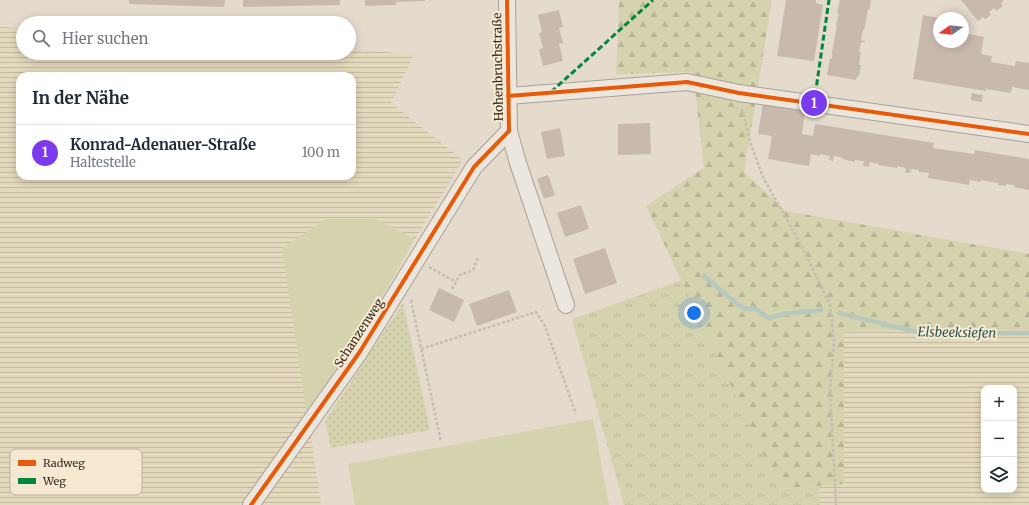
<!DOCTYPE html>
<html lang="de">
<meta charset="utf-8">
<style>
:root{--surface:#fff;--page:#f2f2f3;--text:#1f2937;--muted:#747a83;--line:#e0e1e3;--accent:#7c3aed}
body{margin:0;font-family:Merriweather,serif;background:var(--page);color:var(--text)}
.controls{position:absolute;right:12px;bottom:12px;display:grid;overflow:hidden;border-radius:8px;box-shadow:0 2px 10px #0003}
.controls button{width:36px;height:36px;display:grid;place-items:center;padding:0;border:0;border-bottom:1px solid var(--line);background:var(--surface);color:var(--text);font:20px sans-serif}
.compass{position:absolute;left:933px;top:12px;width:36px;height:36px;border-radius:50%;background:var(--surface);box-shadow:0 2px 10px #0003;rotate:256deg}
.you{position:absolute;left:694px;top:313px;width:14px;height:14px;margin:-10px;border:3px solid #fff;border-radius:50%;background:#1a73e8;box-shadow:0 0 0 6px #1a73e833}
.badge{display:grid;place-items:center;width:26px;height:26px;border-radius:50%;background:var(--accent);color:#fff;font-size:13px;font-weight:700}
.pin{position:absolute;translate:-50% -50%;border:2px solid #fff;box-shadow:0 1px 4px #0006}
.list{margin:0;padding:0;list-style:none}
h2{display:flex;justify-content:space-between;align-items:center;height:52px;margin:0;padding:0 16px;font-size:17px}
h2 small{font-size:13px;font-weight:400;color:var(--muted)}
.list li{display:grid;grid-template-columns:26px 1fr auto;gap:12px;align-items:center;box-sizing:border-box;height:56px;padding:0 16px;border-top:1px solid var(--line)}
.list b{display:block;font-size:15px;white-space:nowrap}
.list p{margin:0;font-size:13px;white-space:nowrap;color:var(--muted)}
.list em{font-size:13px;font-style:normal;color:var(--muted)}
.icon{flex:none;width:22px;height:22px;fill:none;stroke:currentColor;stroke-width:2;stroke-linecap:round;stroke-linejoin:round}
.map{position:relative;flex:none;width:1029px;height:505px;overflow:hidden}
.search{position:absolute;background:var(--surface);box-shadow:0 2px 10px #0003;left:16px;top:16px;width:340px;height:44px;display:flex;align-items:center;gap:10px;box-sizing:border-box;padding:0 14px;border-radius:22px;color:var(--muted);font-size:15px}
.panel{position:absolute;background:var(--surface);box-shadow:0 2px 10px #0003;left:16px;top:72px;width:340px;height:108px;border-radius:12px}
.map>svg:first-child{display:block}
.farmland{fill:url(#farmland-rules);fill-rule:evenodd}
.grass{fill:url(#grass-tufts)}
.forest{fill:url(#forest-firs)}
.park{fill:url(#park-dots)}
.garden{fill:#d5d3ae}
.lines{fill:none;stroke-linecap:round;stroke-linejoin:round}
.stream{stroke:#b7c8bd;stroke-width:4.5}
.building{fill:#c8b9ad}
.minor-casing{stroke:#a9a095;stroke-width:18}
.path{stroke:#c4bdb4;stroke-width:2.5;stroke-dasharray:3 2;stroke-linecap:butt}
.minor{stroke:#ece7de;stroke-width:16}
.quiet{stroke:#00873e;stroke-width:3;stroke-dasharray:6 3;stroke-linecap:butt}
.cycleway-casing{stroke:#f5e9d2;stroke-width:6}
.cycleway{stroke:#e8590c;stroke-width:4}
.labels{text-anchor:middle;stroke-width:4;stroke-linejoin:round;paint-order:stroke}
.street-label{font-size:12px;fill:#37291d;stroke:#f5e9d2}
.water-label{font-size:13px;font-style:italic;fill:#2d5752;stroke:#f5e9d2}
.key{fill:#f5e9d2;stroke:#bcaf9c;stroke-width:1}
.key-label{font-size:11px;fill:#37291d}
</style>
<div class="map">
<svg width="1029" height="505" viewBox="0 0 1029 505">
<defs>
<pattern id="farmland-rules" width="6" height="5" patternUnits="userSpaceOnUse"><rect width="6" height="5" fill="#e3d9bc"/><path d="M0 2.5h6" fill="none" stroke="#c3baa1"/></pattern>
<pattern id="grass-tufts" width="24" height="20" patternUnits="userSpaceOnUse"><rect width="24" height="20" fill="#d5d3ae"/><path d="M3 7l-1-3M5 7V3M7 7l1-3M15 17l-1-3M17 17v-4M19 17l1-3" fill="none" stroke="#b7b595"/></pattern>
<pattern id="forest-firs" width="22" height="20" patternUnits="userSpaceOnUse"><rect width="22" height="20" fill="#d5d3ae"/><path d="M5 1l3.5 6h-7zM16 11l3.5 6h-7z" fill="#b7b595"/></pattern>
<pattern id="park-dots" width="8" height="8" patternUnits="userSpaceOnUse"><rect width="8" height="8" fill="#d5d3ae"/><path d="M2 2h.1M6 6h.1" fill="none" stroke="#b7b595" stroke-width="1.8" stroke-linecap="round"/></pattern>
</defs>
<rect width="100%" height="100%" fill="#e4dbcc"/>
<!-- farmland -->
<path class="farmland" d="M0,27L23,28V53H349V48L414,55L391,103L463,160L415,239L375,219L283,248L321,505H0ZM20,76H352V176H20Z
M1029,330V505H820L819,486L844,483V331ZM984,388H1014V490H984Z"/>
<!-- grass -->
<path class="grass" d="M682,280L780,489L819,486L820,505H624L572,319Z"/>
<!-- forest -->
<path class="forest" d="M619,0H772L744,172L786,211L1029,254V330L844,331V484L780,489L646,206L704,168L693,72L616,74Z"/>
<!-- park -->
<path class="park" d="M403,303L430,430L331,448L325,421Z"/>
<!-- garden -->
<path class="garden" d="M326,219H375L415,239L361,334L307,414L282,248Z
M593,419L609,505H355L348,464Z"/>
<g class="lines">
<!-- stream -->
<path class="stream" d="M704,276L737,304L746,309L754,308L768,318L784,314L821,310
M839,313L925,334L1029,333"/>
</g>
<!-- building -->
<path class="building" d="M129,0H225L224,7L129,4Z
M243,0H340V5L243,7Z
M365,0H425V1L396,2V5L365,6Z
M786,0H816V3L823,5L814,61L777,56Z
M840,0H871L870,8L868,10L864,30H863L861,40L865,41V42H861L859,52H861L859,65H861L859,75L857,77L856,80L827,75L830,58L832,59V52L837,26L836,25L839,14H837Z
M961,0H1004L1001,3L1003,6L996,11L994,8L989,12L991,15L985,19L983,17L978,21Z
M559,10L563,27L559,28L563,43L559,44L563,61L543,66L539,49L543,48L539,33L542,32L538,15Z
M923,15L939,18V42H963V33L984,37L981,54L992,56L991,62L1015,66L1016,61L1029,63V90L1012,87L1011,93L986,89V91L913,79Z
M972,93L983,95L982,102L971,100Z
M763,104L805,110L802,134L813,136L815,124L934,143L933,148L974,154L975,150L1029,159V190L1014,187V185L1006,184V186L998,185V183L981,180L980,182L970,180L969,185L928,178L929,173L919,172V170L911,169L910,173H905L906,168L897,166V168L878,165L879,164L870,162L869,167L863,166L864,161L855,160V162L842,159L843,158L834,156L833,161L829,160L830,156L820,154V156L811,154L809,166L768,159L772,136L758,134Z
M650,123L651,154L618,155V124Z
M560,128L565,156L547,159L541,132Z
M548,175L555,195L544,199L537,179Z
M581,205L589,229L565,237L557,213Z
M605,248L617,283L585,294L573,259Z
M439,288L464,300L454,322L429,310Z
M509,290L517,312L477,326L469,304Z"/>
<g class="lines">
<!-- minor casing -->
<g class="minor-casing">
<path id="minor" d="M508,96L687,82L739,93L1029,134
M509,131L518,163L566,305
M251,505L359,353L474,167L509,131L507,0"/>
</g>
<!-- path -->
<path class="path" d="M742,109L751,145L763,177L802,247L830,305L834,341L830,392L836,505
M429,267L456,282
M452,289L460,275L473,270L478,258
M411,300L441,442
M421,349L536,312L545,326L576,414"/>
<!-- minor -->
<use href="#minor" class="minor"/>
<!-- quiet -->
<path class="quiet" d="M551,92L653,0
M814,103L829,0"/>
<!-- cycleway casing -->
<g class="cycleway-casing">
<path id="cycleway" d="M508,96L687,82L739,93L1029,134
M251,505L359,353L474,167L509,131L507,0"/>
</g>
<!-- cycleway -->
<use href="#cycleway" class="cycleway"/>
</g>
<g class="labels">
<!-- street labels -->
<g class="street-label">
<text transform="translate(498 67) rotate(-91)" y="4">Hohenbruchstraße</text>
<text transform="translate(359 333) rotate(-57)" y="4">Schanzenweg</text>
</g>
<!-- water labels -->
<g class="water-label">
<text transform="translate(957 332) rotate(1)" y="5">Elsbeeksiefen</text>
</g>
</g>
<!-- legend -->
<rect x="10" y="449" width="132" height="46" rx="6" class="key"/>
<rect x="18" y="460" width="18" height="6" fill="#e8590c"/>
<rect x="18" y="478" width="18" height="6" fill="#00873e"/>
<g class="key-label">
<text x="43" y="467">Radweg</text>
<text x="43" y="485">Weg</text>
</g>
</svg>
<div class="controls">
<button>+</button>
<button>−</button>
<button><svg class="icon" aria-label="layers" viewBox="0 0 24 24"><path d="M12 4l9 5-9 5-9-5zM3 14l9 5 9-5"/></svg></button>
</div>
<svg class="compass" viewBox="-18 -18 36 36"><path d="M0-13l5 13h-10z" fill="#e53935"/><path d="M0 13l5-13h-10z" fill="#747a83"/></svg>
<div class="you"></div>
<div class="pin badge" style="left:814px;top:103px">1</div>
<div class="search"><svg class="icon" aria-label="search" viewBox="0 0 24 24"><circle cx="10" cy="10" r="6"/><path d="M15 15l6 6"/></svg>Hier suchen</div>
<section class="panel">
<h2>In der Nähe<small></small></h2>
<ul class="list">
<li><span class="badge">1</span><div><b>Konrad-Adenauer-Straße</b><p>Haltestelle</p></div><em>100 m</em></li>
</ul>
</section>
</div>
